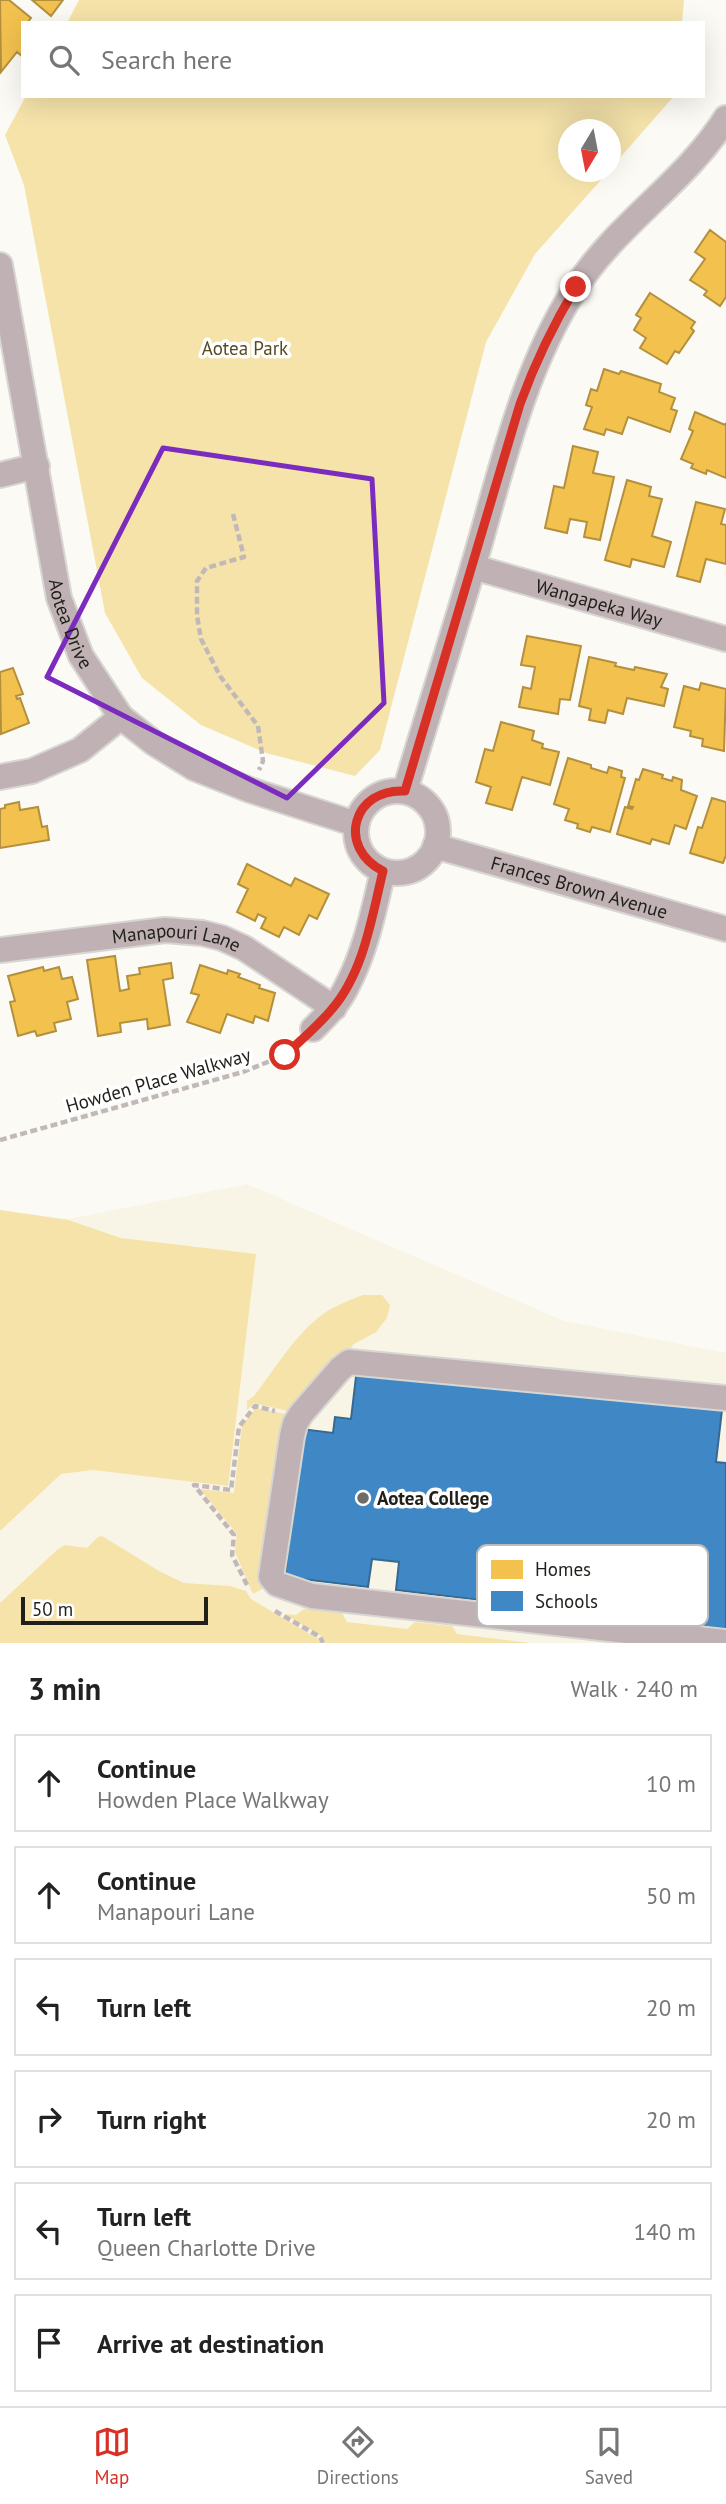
<!DOCTYPE html>
<meta charset="utf-8">
<style>
:root{--surface:#fff;--page:#f6f6f6;--text:#222;--muted:#767676;--line:#e0e0e0;--accent:#d93025}
body{margin:0;font-family:"PT Sans",sans-serif;background:var(--page);color:var(--text)}
.compass{position:absolute;left:558px;top:119px;width:63px;height:63px;border-radius:50%;background:var(--surface);box-shadow:0 7px 28px #0002;rotate:190deg}
.scale{position:absolute;left:21px;bottom:18px;width:187px;box-sizing:border-box;padding-left:7px;border:4px solid #201f19;border-top:0;font-size:19px;line-height:24px;white-space:nowrap;color:#201f19;-webkit-text-stroke:5px #fff;paint-order:stroke}
.stop{position:absolute;width:21px;height:21px;margin:-16px;border:5px solid #d93025;border-radius:50%;background:#fff}
.stop.end{background:#d93025;border-color:#fff;box-shadow:0 2px 7px #0008}
.list{margin:0;padding:0;list-style:none}
h2{display:flex;justify-content:space-between;align-items:center;height:91px;margin:0;padding:0 28px;font-size:30px}
h2 small{font-size:23px;font-weight:400;color:var(--muted)}
.list li{display:grid;grid-template-columns:46px 1fr auto;gap:21px;align-items:center;box-sizing:border-box;height:98px;margin:0 14px 14px;padding:0 14px;border:2px solid var(--line);border-radius:0px}
.list b{display:block;font-size:26px;white-space:nowrap}
.list p{margin:0;font-size:23px;white-space:nowrap;color:var(--muted)}
.list em{font-size:23px;font-style:normal;color:var(--muted)}
.icon{flex:none;width:38px;height:38px;fill:none;stroke:currentColor;stroke-width:2;stroke-linecap:round;stroke-linejoin:round}
.map{position:relative;flex:none;width:726px;height:1643px;overflow:hidden}
.search{position:absolute;background:var(--surface);box-shadow:0 7px 28px #0002;left:21px;right:21px;top:21px;height:77px;display:flex;align-items:center;gap:18px;box-sizing:border-box;padding:0 24px;border-radius:0px;color:var(--muted);font-size:26px}
.sheet{height:763px;background:var(--surface)}
nav{display:flex;justify-content:space-around;align-items:center;box-sizing:border-box;height:98px;border-top:2px solid var(--line);background:var(--surface);font-size:19px;color:var(--muted)}
nav a{display:grid;justify-items:center;gap:4px}
nav .on{color:var(--accent)}
.map>svg:first-child{display:block}
.built{fill:#f9f5e6}
.green{fill:#f5e3aa}
.homes{fill:#f2c14e;stroke:#b3903e;stroke-width:2}
.schools{fill:#3f88c5;stroke:#366891;stroke-width:2}
.lines{fill:none;stroke-linecap:round;stroke-linejoin:round}
.minor-casing{stroke:#d7d6d3;stroke-width:28}
.path{stroke:#c1b9b9;stroke-width:4.5;stroke-dasharray:7 3.5;stroke-linecap:butt}
.minor{stroke:#c0b2b4;stroke-width:24}
.route{stroke:#d93025;stroke-width:9}
.marked{fill:none;stroke:#7b2cbf;stroke-width:5;stroke-linejoin:round}
.poi-dot{fill:#6d6c66;stroke:#fff;stroke-width:2.5}
.labels{text-anchor:middle;stroke-width:7;stroke-linejoin:round;paint-order:stroke}
.park-label{font-size:19px;fill:#584b21;stroke:#fff}
.street-label{font-size:19px;fill:#201f19;stroke:#fff}
.poi-label{font-size:19px;font-weight:bold;fill:#201f19;stroke:#fff;text-anchor:start}
.key{fill:#fff;stroke:#bcbcba;stroke-width:2}
.key-label{font-size:19px;fill:#201f19}
</style>
<div class="map">
<svg width="726" height="1643" viewBox="0 0 726 1643">
<rect width="100%" height="100%" fill="#fbfaf5"/>
<!-- built -->
<path class="built" d="M247,1184L564,1321L726,1353V1643H0V1210L68,1219Z"/>
<!-- green -->
<path class="green" d="M79,0H684L682,23H67Z
M26,96H674L611,168L610,130H568V172H608L535,254L486,342L380,750L355,776L266,753L201,725L142,678L105,613L24,185L5,135Z
M0,1210L68,1220L121,1238L256,1254L228,1486L93,1470L61,1474L0,1531Z
M363,1295H382L390,1305L387,1318L376,1332L354,1344L292,1412L254,1403L247,1410V1401L254,1396C274,1370 293,1338 318,1318C331,1307 347,1301 363,1295Z
M256,1408L291,1415L267,1586L253,1594L235,1552L237,1534L200,1489L234,1493L242,1426Z
M102,1536L159,1571L184,1583L230,1586L246,1591L251,1599L318,1639L321,1643H0V1603L58,1549L65,1545L87,1548L98,1537Z
M304,1609L342,1613L347,1622L407,1629L415,1622L452,1626L457,1634L531,1643H326L321,1636L285,1614L296,1615Z"/>
<!-- homes -->
<path class="homes" d="M0,0H9L31,18L27,23H23V57L17,52L1,72Z
M32,0H63L51,16Z
M710,230L726,242V297L720,306L704,295L707,291L690,280L705,259L695,252Z
M650,293L695,322L691,328L694,331L679,353L675,351L667,364L640,348L646,338L634,330L641,318L636,315Z
M604,369L619,374L621,371L661,384L659,392L675,398L671,409L677,411L670,432L628,417L622,434L606,429L604,435L584,429L592,407L586,405L591,389L597,391Z
M695,412L725,425L726,423V478L707,470L706,474L691,468L693,464L681,459L693,431L689,429Z
M573,446L598,452L593,473L614,477L600,540L584,537L587,522L570,519L567,533L545,528L554,486L564,488Z
M627,480L651,487L649,496L662,499L652,536L671,542L664,567L632,559L630,567L605,560Z
M696,502L725,509L721,524L726,525V564L706,559L700,582L677,576Z
M527,636L581,646L570,700L560,699L558,714L519,707L523,687L531,689L535,667L521,665Z
M589,657L616,663L615,666L634,670L635,667L667,674L661,687L668,689L664,706L627,698L623,714L608,710L605,723L589,720L591,709L579,706Z
M13,668L23,694L16,696L17,699L20,698L29,723L1,734L0,672Z
M701,683L726,689L724,751L702,746L703,739L690,736L691,731L674,727L684,686L699,690Z
M501,722L534,731L532,740L543,744L542,748L559,752L550,785L522,777L512,810L486,803L491,787L476,782L485,749L493,751Z
M568,758L591,765V768L607,773L609,767L622,771L621,777L625,778L610,832L592,827L590,832L577,828L578,824L565,820L569,809L554,804Z
M643,769L663,775L662,778L672,781L673,777L682,780L681,790L697,796L686,829L675,825L669,844L652,839L650,844L617,834L625,807L632,809L633,807L628,806L636,779L639,780Z
M712,798L726,802V855L723,863L690,853L698,827L702,828Z
M19,802L20,810L38,807L42,827L47,826L49,840L0,848V809L5,808V805Z
M247,864L291,886L295,878L329,894L317,919L309,915L299,935L284,927L279,937L261,928L266,918L258,914L255,921L237,912L248,889L238,884Z
M115,956L120,991L129,989L127,976L140,974L139,968L171,963L173,978L163,980L170,1025L148,1029L147,1019L120,1023L121,1032L98,1036L87,960Z
M200,965L227,974L228,970L240,974L238,977L260,985L259,988L275,993L268,1021L255,1016L253,1023L227,1014L220,1033L187,1022L199,995L191,993Z
M43,967L44,971L59,967L62,979L72,977L78,999L67,1002L71,1019L54,1023L56,1031L37,1036L35,1031L18,1036L10,1002L15,1001L8,976Z"/>
<!-- schools -->
<path class="schools" d="M357,1368L722,1410L716,1462L726,1463V1629L644,1619L647,1591L634,1589L620,1587L616,1616L533,1606L536,1579L483,1573L479,1600L396,1590L399,1562L372,1559L368,1587L285,1577L302,1429L333,1433L335,1417L351,1419Z"/>
<g class="lines">
<!-- minor casing -->
<g class="minor-casing">
<g id="minor">
<path id="s1" d="M0,265L59,598L81,656L121,717L154,743L194,768L250,790L356,824"/>
<path d="M0,475L37,466"/>
<path id="s2" d="M473,567L726,639"/>
<path d="M0,777L32,771L80,750L121,717"/>
<circle cx="397" cy="832" r="41"/>
<path d="M405,791C427,717 451,642 473,567C501,473 521,373 575,289C616,224 685,183 726,118"/>
<path id="s3" d="M435,846L726,929"/>
<path id="s4" d="M0,950L165,930L202,933L222,938L244,948L334,1008"/>
<path d="M313,1029C326,1016 339,1003 347,986C366,950 374,909 383,871"/>
<path d="M726,1398L349,1362L340,1369L301,1414L295,1424L292,1436L271,1577L277,1584L312,1596L726,1642"/>
</g>
</g>
<!-- path -->
<path class="path" d="M233,514L244,557L206,568L197,581V616L201,639L220,676L258,726L263,761L259,770
M0,1140L243,1072L285,1055L297,1044
M247,1585L232,1555L234,1535L194,1485L231,1490L239,1427L255,1406L275,1411
M275,1611L320,1637L323,1643"/>
<!-- minor -->
<use href="#minor" class="minor"/>
</g>
<g class="lines">
<!-- route -->
<path class="route" d="M285,1055C301,1040 318,1026 332,1009C364,972 372,916 383,871C336,847 353,788 405,791L520,404C535,363 553,325 576,287"/>
</g>
<!-- marked area -->
<path class="marked" d="M163,448L372,479L384,703L287,798L47,677Z"/>
<!-- markers -->
<circle class="poi-dot" cx="363" cy="1498" r="7"/>
<g class="labels">
<!-- park labels -->
<g class="park-label">
<text x="245" y="355">Aotea Park</text>
</g>
<!-- street labels -->
<g class="street-label">
<text dy="7" stroke="none"><textPath href="#s2" startOffset="131">Wangapeka Way</textPath></text>
<text dy="7" stroke="none"><textPath href="#s1" startOffset="366">Aotea Drive</textPath></text>
<text dy="7" stroke="none"><textPath href="#s3" startOffset="150">Frances Brown Avenue</textPath></text>
<text dy="7" stroke="none"><textPath href="#s4" startOffset="178">Manapouri Lane</textPath></text>
<text transform="translate(158 1080) rotate(-16)" y="7">Howden Place Walkway</text>
</g>
<!-- poi labels -->
<g class="poi-label">
<text x="377" y="1505">Aotea College</text>
</g>
</g>
<!-- legend -->
<rect x="477" y="1545" width="231" height="81" rx="10" class="key"/>
<rect x="491" y="1560" width="32" height="19" fill="#f2c14e"/>
<rect x="491" y="1591" width="32" height="20" fill="#3f88c5"/>
<g class="key-label">
<text x="535" y="1576">Homes</text>
<text x="535" y="1608">Schools</text>
</g>
</svg>
<svg class="compass" viewBox="-18 -18 36 36"><path d="M0-13l5 13h-10z" fill="#e53935"/><path d="M0 13l5-13h-10z" fill="#767676"/></svg>
<div class="scale">50 m</div>
<div class="stop" style="left:285px;top:1055px"></div>
<div class="stop end" style="left:576px;top:287px"></div>
<div class="search"><svg class="icon" aria-label="search" viewBox="0 0 24 24"><circle cx="10" cy="10" r="6"/><path d="M15 15l6 6"/></svg>Search here</div>
</div>
<section class="sheet">
<h2>3 min<small>Walk · 240 m</small></h2>
<ul class="list">
<li><svg class="icon" aria-label="ahead" viewBox="0 0 24 24"><path d="M12 20V5M6 11l6-6 6 6"/></svg><div><b>Continue</b><p>Howden Place Walkway</p></div><em>10 m</em></li>
<li><svg class="icon" aria-label="ahead" viewBox="0 0 24 24"><path d="M12 20V5M6 11l6-6 6 6"/></svg><div><b>Continue</b><p>Manapouri Lane</p></div><em>50 m</em></li>
<li><svg class="icon" aria-label="left" viewBox="0 0 24 24"><path d="M17 20v-9H6M10 6l-5 5 5 5"/></svg><div><b>Turn left</b></div><em>20 m</em></li>
<li><svg class="icon" aria-label="right" viewBox="0 0 24 24"><path d="M7 20v-9h11M14 6l5 5-5 5"/></svg><div><b>Turn right</b></div><em>20 m</em></li>
<li><svg class="icon" aria-label="left" viewBox="0 0 24 24"><path d="M17 20v-9H6M10 6l-5 5 5 5"/></svg><div><b>Turn left</b><p>Queen Charlotte Drive</p></div><em>140 m</em></li>
<li><svg class="icon" aria-label="arrive" viewBox="0 0 24 24"><path d="M6 21V4h12l-3 4 3 4H6"/></svg><div><b>Arrive at destination</b></div></li>
</ul>
</section>
<nav>
<a class="on"><svg class="icon" aria-label="map" viewBox="0 0 24 24"><path d="M3 6l6-2 6 2 6-2v14l-6 2-6-2-6 2zM9 4v14M15 6v14"/></svg>Map</a>
<a><svg class="icon" aria-label="directions" viewBox="0 0 24 24"><path d="M12 3l9 9-9 9-9-9zM9 14v-3h6M13 9l2 2-2 2"/></svg>Directions</a>
<a><svg class="icon" aria-label="saved" viewBox="0 0 24 24"><path d="M7 4h10v16l-5-4-5 4z"/></svg>Saved</a>
</nav>
